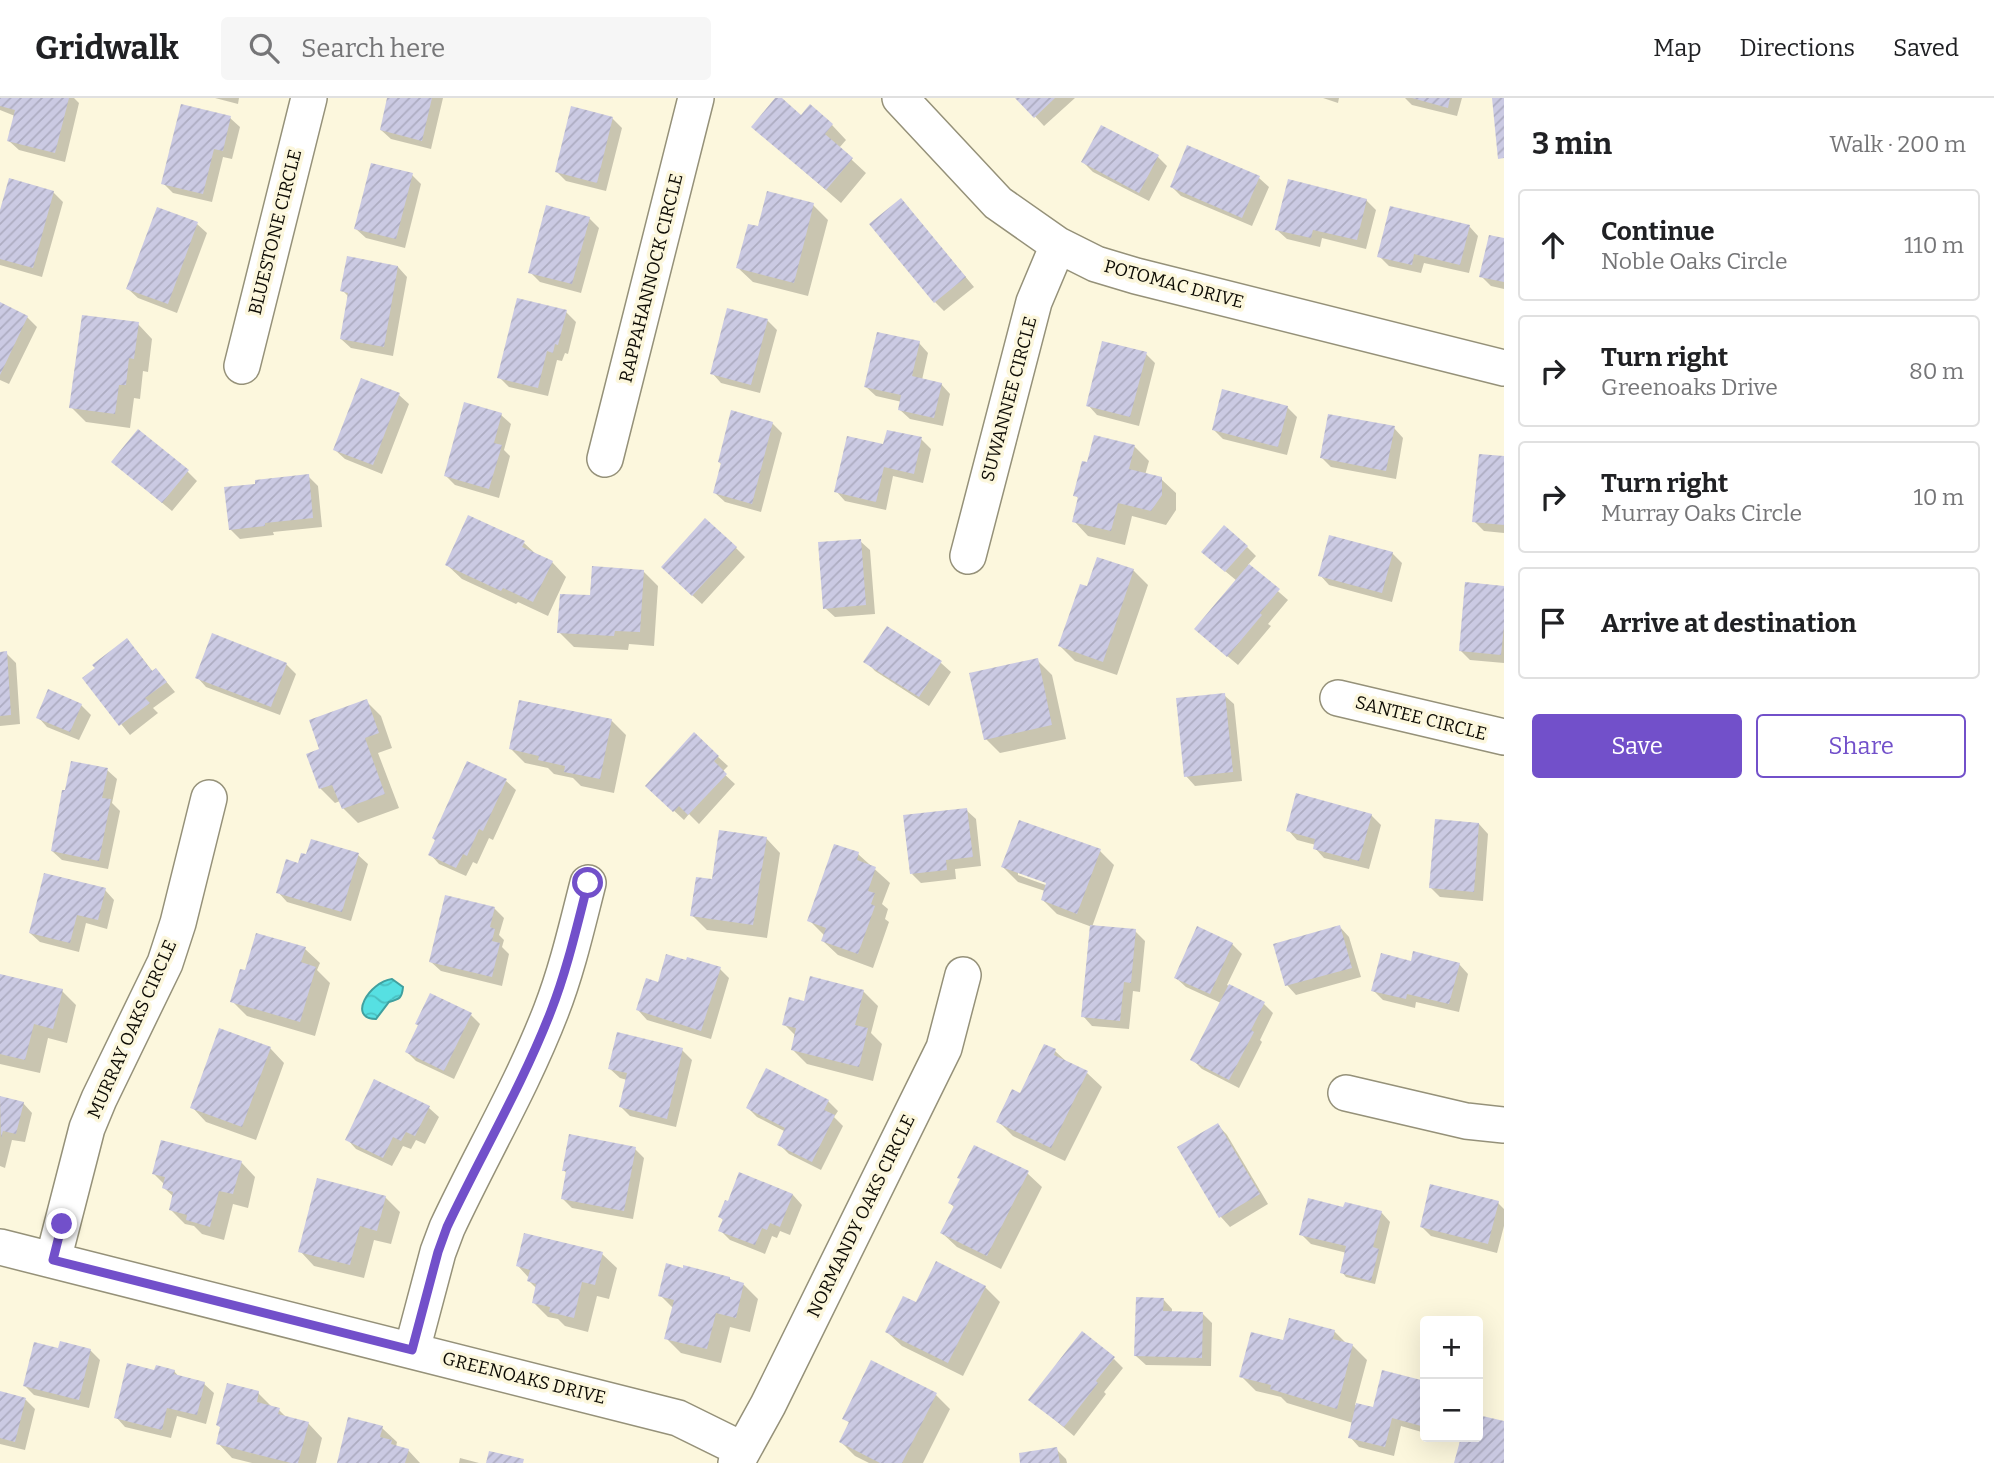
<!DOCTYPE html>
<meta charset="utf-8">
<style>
:root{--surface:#fff;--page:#f6f6f6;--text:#202124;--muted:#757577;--line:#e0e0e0;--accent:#7250ca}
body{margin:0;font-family:Bitter,serif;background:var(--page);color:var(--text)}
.controls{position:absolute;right:21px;bottom:21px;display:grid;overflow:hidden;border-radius:7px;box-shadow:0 7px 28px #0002}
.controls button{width:63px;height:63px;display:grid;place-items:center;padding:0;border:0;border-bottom:2px solid var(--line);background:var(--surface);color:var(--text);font:35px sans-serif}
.stop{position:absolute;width:21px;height:21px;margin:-16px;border:5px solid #7250ca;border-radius:50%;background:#fff}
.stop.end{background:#7250ca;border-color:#fff;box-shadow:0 2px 7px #0008}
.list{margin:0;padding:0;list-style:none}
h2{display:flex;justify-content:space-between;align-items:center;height:91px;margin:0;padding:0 28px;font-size:30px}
h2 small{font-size:23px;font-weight:400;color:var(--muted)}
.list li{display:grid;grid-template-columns:46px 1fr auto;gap:21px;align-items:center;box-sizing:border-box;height:112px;margin:0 14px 14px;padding:0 14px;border:2px solid var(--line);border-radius:7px}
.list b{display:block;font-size:26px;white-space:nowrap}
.list p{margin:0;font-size:23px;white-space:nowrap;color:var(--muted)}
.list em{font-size:23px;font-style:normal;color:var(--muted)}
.actions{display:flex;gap:14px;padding:21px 28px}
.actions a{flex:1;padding:16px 0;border:2px solid var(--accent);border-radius:7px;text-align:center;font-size:24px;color:var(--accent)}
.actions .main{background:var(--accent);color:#fff}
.icon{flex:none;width:38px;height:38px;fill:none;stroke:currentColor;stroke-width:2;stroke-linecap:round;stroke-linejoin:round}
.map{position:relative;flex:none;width:1504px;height:1365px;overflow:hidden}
header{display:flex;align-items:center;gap:42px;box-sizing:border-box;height:98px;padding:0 35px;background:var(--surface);border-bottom:2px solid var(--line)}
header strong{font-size:33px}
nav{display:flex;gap:38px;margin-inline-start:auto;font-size:24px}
.search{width:490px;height:63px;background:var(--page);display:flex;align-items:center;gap:18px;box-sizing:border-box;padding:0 24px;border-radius:7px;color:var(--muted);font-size:26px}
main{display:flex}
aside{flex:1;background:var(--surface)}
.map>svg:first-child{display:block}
.water{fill:url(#water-waves);stroke:#40a09f;stroke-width:2}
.shadow{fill:#0003;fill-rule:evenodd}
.building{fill:url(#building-hatch)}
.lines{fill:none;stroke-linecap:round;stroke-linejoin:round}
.minor-casing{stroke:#959179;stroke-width:38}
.minor{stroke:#fff;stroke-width:35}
.route{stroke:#7250ca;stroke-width:9}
.labels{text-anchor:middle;stroke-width:7;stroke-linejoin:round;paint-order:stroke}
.street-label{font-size:18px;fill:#0d0b04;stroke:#fcf7dd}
</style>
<header>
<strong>Gridwalk</strong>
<div class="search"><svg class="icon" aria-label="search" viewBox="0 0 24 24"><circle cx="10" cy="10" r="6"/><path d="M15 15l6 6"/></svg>Search here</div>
<nav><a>Map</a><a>Directions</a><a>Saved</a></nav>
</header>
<main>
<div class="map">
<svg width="1504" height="1365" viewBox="0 0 1504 1365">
<defs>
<pattern id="water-waves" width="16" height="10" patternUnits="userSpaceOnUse" patternTransform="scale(1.75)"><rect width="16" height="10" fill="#56e0e2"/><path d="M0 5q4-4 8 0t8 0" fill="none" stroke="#4abfc0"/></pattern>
<pattern id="building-hatch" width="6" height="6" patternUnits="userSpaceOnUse" patternTransform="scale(1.75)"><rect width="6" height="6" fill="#cbcae3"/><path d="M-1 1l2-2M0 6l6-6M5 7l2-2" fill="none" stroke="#adacc1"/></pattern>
</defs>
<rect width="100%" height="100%" fill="#fcf7dd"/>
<!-- water -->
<path class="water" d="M392,881L403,889C402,900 400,901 389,904L376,921C347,921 369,884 392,881Z"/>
<!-- shadow -->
<path class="shadow" d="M0,0H74L79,5L65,64L19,52L9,43L15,18L0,12Z
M215,0H239L238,6Z
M389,0H443L431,51L391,41L381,32Z
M778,0L802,19L832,27L846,42L839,50L866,75L841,105L753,29Z
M1018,0H1075L1044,28Z
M1323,0H1339L1338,5Z
M1405,0H1462L1457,18L1412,7Z
M230,20L240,29L232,61L223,59L212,104L173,95L163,85Z
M612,20L622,30L606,93L566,83L557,74Z
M1158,59L1167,68L1149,103L1093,74L1083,64Z
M412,77L421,86L405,150L366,140L356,131Z
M1259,80L1269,89L1252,128L1181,98L1172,89Z
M53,94L63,104L42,179L0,167V119Z
M1366,102L1376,112L1366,151L1322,140L1320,149L1287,141L1277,132Z
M813,107L828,122L808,198L753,184L738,170Z
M910,112L974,189L944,213L935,204Z
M589,120L599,130L581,195L540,184L530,174Z
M197,126L207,135L177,215L138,200L128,191Z
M1469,128L1478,138L1469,175L1424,165L1421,175L1389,168L1379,158Z
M1504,142V191L1491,188L1481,178Z
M398,169L407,179L393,258L351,250L341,241L349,199L342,192Z
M0,206L27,219L37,229L9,286L0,282Z
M566,214L576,224L568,256L565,255L562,263L557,262L548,298L509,289L499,279Z
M767,222L777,232L760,295L721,285L712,275Z
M138,226L152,241L148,274L143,273L140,301L134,300L130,330L86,324L71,309Z
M919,245L928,255L922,282L941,286L950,296L943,328L910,321L900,312L902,304L876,298L866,289Z
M1146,256L1155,265L1139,328L1097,317L1088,307Z
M399,297L409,306L382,376L345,361L335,352Z
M1287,309L1297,319L1287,357L1223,341L1214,332Z
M501,317L511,326L504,352L510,358L499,400L455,387L446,378Z
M772,325L782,335L761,414L725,404L715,395L722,367L719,364Z
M1394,330L1403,340L1396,381L1331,369L1322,360Z
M921,341L931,351L923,385L893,378L886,412L845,403L836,393L885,348Z
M1134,348L1149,363L1145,377L1161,381L1176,395V412L1166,427L1132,418L1125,447L1088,438L1074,423L1079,401L1075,397Z
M1504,360V435L1484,433L1474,423Z
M113,364L187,373L197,383L172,413Z
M308,378L318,388L322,429L273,434L274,437L240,441L230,431Z
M860,443L870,452L875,516L835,519L825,510Z
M524,445L537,457L552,464L566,479L548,518L518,504L516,506L462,481L447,467Z
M1247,449L1256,458L1248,467L1288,502L1268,526L1271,528L1238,567L1206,540L1237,483L1213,463Z
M736,450L745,459L702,506L672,479Z
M1392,455L1402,465L1392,504L1329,487L1320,477Z
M1098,461L1134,473L1148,487L1117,577L1075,563L1060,548L1088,490Z
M643,473L658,488L654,548L629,546L628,552L574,549L559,534L592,499Z
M1504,489V565L1470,562L1460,552Z
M887,530L941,565L951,574L929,608L875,573L866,563Z
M136,552L153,574L165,582L175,594L153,610L158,615L130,637L84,580Z
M6,555L16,565L20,626L0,628V556Z
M1037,562L1052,577L1066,641L1000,655L986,641Z
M286,566L296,576L280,617L206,589L197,579Z
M1224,597L1234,606L1242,683L1195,688L1186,678Z
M366,603L381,618L392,650L378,655L399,710L358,725L343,710L340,703L335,705L320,690L322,652Z
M81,607L91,617L79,642L47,629L38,619Z
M611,622L626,637L614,695L581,688L573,680L554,676L548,670L525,665L511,651Z
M694,637L728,668L722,674L735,686L699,726L689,716L684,722L657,697Z
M107,672L117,681L112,705L120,713L108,771L62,762L52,753Z
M506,683L516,692L493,742L489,740L477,766L473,764L466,778L439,766L430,756Z
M966,712L976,721L981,768L955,771L956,781L921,785L912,776Z
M1371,717L1381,727L1369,771L1324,760L1315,750L1316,747L1297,742L1288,732Z
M1479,726L1488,736L1483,803L1440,799L1431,790Z
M766,740L780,755L767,840L707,832L692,817L713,783Z
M1100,753L1114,767L1092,829L1135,833L1145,843L1140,894L1133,893L1129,931L1092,928L1083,918L1092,829L1057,816L1043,802L1045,793L1018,784L1003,769ZM1018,774L1055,787L1054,790L1018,777Z
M858,756L890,785L882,806L888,811L885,821L889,824L873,870L838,857L823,843L824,837L809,822Z
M358,757L368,766L351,823L287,804L278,794L299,767Z
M105,792L114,802L107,831L86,825L79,854L40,844L30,835Z
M494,810L504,820L499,837L504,842L502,849L509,856L502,888L441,873L431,864Z
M1340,829L1349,839L1361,879L1296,897L1287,887Z
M1232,846L1242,856L1227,887L1264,906L1273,915L1260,942L1262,944L1239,990L1202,971L1193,962L1221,905L1186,889L1176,880Z
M305,851L320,865L317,872L330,885L315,938L247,918L232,903Z
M1412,865L1459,866L1468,876L1459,914L1416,904L1415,910L1383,902L1373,892Z
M720,871L729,880L711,941L647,922L638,912L659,886Z
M0,878L62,893L76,907L67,945L48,940L40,975L0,966Z
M863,893L878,908L871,935L882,946L873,983L807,966L793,952L796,938L784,926L805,905Z
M471,917L480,926L454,981L416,963L407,954Z
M1045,948L1055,953L1068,965L1087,975L1102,989L1065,1063L1013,1038L998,1023L1021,997Z
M270,950L284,965L256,1042L206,1024L192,1009Z
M682,952L692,962L676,1029L630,1018L621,1009L627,982L620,980L610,971Z
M0,1000L23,1005L32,1015L25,1044L12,1042L5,1070L0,1068Z
M828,1003L838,1013L834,1019L843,1028L821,1072L789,1056L779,1046L786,1034L757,1019L748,1010Z
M429,1010L439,1019L425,1046L416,1042L411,1051L403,1048L392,1068L356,1051L347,1041Z
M1218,1027L1227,1037L1268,1106L1230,1129L1221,1119L1180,1050Z
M635,1051L644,1060L633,1121L572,1110L563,1101L568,1076L563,1072Z
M241,1064L255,1079L248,1110L233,1106L224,1142L202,1136L194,1128L185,1126L171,1112L174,1099L164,1090L165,1087L154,1076Z
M1027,1075L1042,1089L1001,1171L957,1149L942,1135L955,1110L950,1105L961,1082Z
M793,1097L802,1107L790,1137L780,1133L777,1140L772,1138L765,1156L730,1142L720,1132L724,1123L720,1119Z
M385,1099L400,1114L391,1146L374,1142L364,1180L314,1168L300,1153Z
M1498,1105L1504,1111V1128L1497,1155L1431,1138L1422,1129Z
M1381,1114L1390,1124L1375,1186L1346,1179L1342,1174L1347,1155L1311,1146L1301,1136Z
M602,1156L617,1170L609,1201L597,1198L588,1234L565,1228L558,1221L548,1219L533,1204L537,1191L529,1183V1180L518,1168Z
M733,1184L744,1187L758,1201L750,1234L730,1229L721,1265L681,1255L666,1240L674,1211L660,1197Z
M985,1189L1000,1204L963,1278L902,1248L887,1234L917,1207Z
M1163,1201L1172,1211V1215H1202L1212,1225L1211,1268L1146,1267L1136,1258Z
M1334,1233L1347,1246L1352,1247L1367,1262L1355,1307L1374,1311L1384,1274L1425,1285V1335L1401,1328L1394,1358L1359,1349L1350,1339L1353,1325L1287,1305L1281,1299L1256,1293L1241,1278L1284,1244Z
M59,1252L91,1253L100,1262L89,1310L34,1297L25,1288Z
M1114,1261L1123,1270L1104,1294L1106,1296L1074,1338L1031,1302Z
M174,1273L180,1280L204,1286L214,1295L206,1326L177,1318L171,1340L125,1329L116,1319L156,1274Z
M0,1295L26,1302L35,1311L25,1352L0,1346Z
M258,1295L274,1311L279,1312L287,1320L308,1325L322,1340L316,1365H252L232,1360L218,1345L222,1331L218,1327Z
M936,1297L950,1311L923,1365H869L855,1358L841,1344L850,1326L845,1320Z
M382,1330L397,1344L396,1349L408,1352L420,1365H339Z
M1056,1351L1066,1361L1067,1365H1022Z
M460,1360L479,1365H459Z"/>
<!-- building -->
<path class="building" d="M0,0H69L55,55L7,43L15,12L0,8Z
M387,0H432L422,43L380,32Z
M775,0H782L801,17L810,6L833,26L825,36L853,60L826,92L751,29Z
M1015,0H1055L1034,20Z
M1412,0H1450L1448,10Z
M1492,0H1504V60L1498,61Z
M181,6L231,18L223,53L214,51L203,96L161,86Z
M571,8L613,19L597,85L555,74Z
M1101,27L1159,57L1139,95L1081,64Z
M1187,47L1260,78L1242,120L1170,89Z
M371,65L413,75L396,141L354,131Z
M9,80L54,93L33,170L0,161V112Z
M1288,81L1367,101L1357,142L1313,132L1311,140L1275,132Z
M767,93L814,105L794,185L736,170L748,126L758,128Z
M901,100L966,179L934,205L869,126Z
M546,107L590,119L572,186L528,175Z
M1390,108L1470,127L1460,167L1414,156L1412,167L1377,159Z
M157,109L198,124L168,206L126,191Z
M1489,137L1504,140V184L1479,179Z
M347,158L398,168L384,249L340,241L348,195L340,193Z
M517,200L567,212L558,247L555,246L553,255L547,253L538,290L497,280Z
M0,204L28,218L0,277Z
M727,210L768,221L751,287L710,276Z
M82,217L139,224L134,261L129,260L126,287H119L115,316L69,310Z
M877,234L920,243L912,278L942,285L934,320L898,312L901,297L864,289Z
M1102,243L1147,254L1130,319L1086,308Z
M361,280L400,295L373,367L333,352Z
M1222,291L1288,308L1278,349L1212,332Z
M464,304L502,315L494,345L502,347L489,391L444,378Z
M731,312L773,324L752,406L713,395L721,365L718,364Z
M1328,316L1395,328L1386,373L1320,360Z
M138,331L189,372L162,405L111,364Z
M887,332L922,339L914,376L884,369L876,404L834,394L847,338L883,346Z
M1094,337L1135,347L1129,371L1162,379V397L1151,413L1118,405L1111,433L1072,424L1078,399L1073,398L1082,363L1087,364Z
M1479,356L1504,358V427L1472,424Z
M309,376L313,420L265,425V428L229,432L224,389L255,386V382Z
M468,417L525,443L522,449L553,463L533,504L503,490L501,493L445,467Z
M705,420L737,449L692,498L661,469Z
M1224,427L1248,448L1225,474L1201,454Z
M1329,437L1393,454L1382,495L1318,478Z
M861,441L866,507L823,511L818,444Z
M1097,459L1134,471L1103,564L1058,548L1080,486L1087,488Z
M1249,466L1280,491L1260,515L1262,517L1227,559L1194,531Z
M592,468L644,472L640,534L615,533L614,538L557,535L560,496L590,497Z
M1465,484L1504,488V528L1501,557L1459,553Z
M887,528L942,563L919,599L863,564Z
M212,535L287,565L271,609L195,580Z
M127,540L152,573L156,570L167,584L145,600L150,605L119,628L82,580L95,570L92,567Z
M7,553L11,617L0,618V554Z
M1038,560L1052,627L984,642L969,575Z
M48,591L82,606L70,634L36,620Z
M1225,595L1233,674L1184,679L1176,600Z
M367,601L379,635L365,640L385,696L342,711L332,687L319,691L306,656L319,651L309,622Z
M519,602L612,621L600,681L564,674L565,668L538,662L539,658L509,651Z
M694,634L719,658L714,663L727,676L688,717L679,708L673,714L645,688Z
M71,663L108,670L102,700L111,701L99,763L51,753L62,692H65Z
M467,663L507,681L483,733L479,731L467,758L463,756L456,770L428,757L435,742L432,740Z
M1296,695L1372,716L1359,763L1313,751L1315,741L1286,733Z
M967,710L973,759L946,762L947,772L910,776L903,717Z
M1435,721L1479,725L1474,794L1429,790Z
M1019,722L1101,751L1077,816L1041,802L1046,785L1001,769Z
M719,732L767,739L753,827L690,818L696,779L712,781Z
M311,741L359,755L342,814L276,795L286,761L298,765L301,755L306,756Z
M834,746L859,754L857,762L876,769L868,793L875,795L871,806L875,808L858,856L821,843L826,830L807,823Z
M44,775L106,790L98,822L77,817L70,845L29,835Z
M445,797L495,809L490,829L495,831L492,843L500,845L492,879L429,864Z
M1090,827L1136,831L1131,885L1124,884L1120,923L1081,919Z
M1340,827L1352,870L1285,888L1273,846Z
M1197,828L1233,845L1210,896L1174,880Z
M256,835L306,849L301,864L316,869L300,924L230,904L240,871L245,872Z
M1413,853L1460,865L1449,906L1407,896L1406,901L1371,893L1381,855L1411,863Z
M666,856L686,862L687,859L721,869L701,933L636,912L646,880L658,884Z
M0,876L63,891L53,931L34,926L25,962L0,956Z
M810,878L864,892L855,927L868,930L859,969L791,952L796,930L782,927L789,899L804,903Z
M1229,886L1265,904L1251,932L1254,934L1229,982L1190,962Z
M430,895L472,915L444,973L405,954L418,927L415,926Z
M219,930L271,949L242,1029L190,1010Z
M617,934L683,950L667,1021L619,1009L627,975L608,971Z
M1044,946L1056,951L1054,957L1088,973L1051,1050L996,1024L1012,991L1020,995Z
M766,970L829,1002L824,1012L835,1017L812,1064L777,1047L785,1030L746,1010Z
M374,981L430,1008L415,1038L406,1034L401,1043L393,1039L383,1060L345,1042Z
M0,998L24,1004L16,1036L3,1033L1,1040Z
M1218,1025L1260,1096L1219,1120L1177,1049Z
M569,1036L636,1049L624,1113L561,1101L566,1073H562Z
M161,1042L242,1063L233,1096L219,1093L210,1129L186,1122L187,1117L169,1112L173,1094L162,1090L165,1079L152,1076Z
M974,1047L1029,1073L987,1158L940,1135L954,1108L948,1105L960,1081L957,1080Z
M739,1074L793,1096L780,1129L770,1125L767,1132L762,1130L755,1147L718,1133L723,1121L718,1119L725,1102L728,1103Z
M317,1080L386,1098L377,1133L360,1128L350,1167L298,1154Z
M1430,1086L1499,1103L1488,1146L1420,1129Z
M1308,1100L1343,1109L1345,1104L1382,1113L1373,1149L1379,1151L1371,1183L1340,1175L1346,1148L1299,1137Z
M524,1135L603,1154L595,1187L582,1184L574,1220L549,1214L550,1209L532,1205L536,1186L527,1183L530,1172L516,1168Z
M936,1163L986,1188L948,1265L885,1234L903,1198L916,1204Z
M666,1165L683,1170V1167L730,1179V1181L744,1185L736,1220L716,1215L707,1251L664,1241L674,1202L658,1198Z
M1136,1199L1164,1200L1163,1213L1203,1214L1202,1260L1134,1258Z
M1289,1220L1335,1232L1333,1241L1353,1246L1337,1311L1270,1291L1271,1287L1239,1279L1251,1234L1283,1242Z
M1082,1233L1115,1259L1096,1283L1098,1285L1064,1329L1028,1302Z
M60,1243L91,1251L79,1302L23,1288L34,1244L58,1250Z
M871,1262L937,1295L902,1365H880L839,1344L849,1324L842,1321Z
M127,1265L154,1272L156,1267L175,1272L174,1276L205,1284L197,1317L167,1310L162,1332L114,1320Z
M1382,1272L1425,1283V1329L1392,1320L1385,1349L1348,1340L1356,1305L1373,1309Z
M227,1285L259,1293L257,1304L280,1310L278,1316L309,1324L298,1365H291L216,1346L220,1329L216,1327Z
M0,1293L26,1300L15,1344L0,1340Z
M1478,1317L1504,1323V1365H1454L1461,1339H1478Z
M348,1319L383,1328L380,1339L392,1342L391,1346L409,1351L405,1365H337Z
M1057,1349L1060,1365H1020L1019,1355Z
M489,1353L524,1361L523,1365H486Z"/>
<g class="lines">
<!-- minor casing -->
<g class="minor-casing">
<path id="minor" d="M900,0L998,105L1058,147L1096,166L1136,178L1504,270
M242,268L309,0
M605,361L696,0
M968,458L1034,204L1058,147
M1338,600L1504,639
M1346,995L1466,1023L1504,1027
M0,1149L678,1320L743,1352
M53,1162L87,1030L99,1001L165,865L178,825L209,700
M412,1252L438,1154L447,1130C481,1057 522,988 551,913C567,872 577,828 588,785
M736,1365L768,1307L944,950L963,877"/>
</g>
<!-- minor -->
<use href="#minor" class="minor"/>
</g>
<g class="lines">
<!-- route -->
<path class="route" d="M62,1126L53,1162L412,1252L438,1154L447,1129C481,1057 522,988 551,913C567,872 577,828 588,785"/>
</g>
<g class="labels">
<!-- street labels -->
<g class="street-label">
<text transform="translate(275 134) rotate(-76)" y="6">BLUESTONE CIRCLE</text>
<text transform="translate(651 180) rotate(-76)" y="6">RAPPAHANNOCK CIRCLE</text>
<text transform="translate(1174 186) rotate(15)" y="6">POTOMAC DRIVE</text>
<text transform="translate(1009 301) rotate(-75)" y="6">SUWANNEE CIRCLE</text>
<text transform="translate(1421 620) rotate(14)" y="6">SANTEE CIRCLE</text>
<text transform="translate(132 931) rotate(-66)" y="6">MURRAY OAKS CIRCLE</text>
<text transform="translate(861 1118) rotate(-64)" y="6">NORMANDY OAKS CIRCLE</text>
<text transform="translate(524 1280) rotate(14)" y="6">GREENOAKS DRIVE</text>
</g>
</g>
</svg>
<div class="controls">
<button>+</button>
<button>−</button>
</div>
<div class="stop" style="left:588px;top:785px"></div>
<div class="stop end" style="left:62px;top:1126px"></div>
</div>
<aside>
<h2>3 min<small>Walk · 200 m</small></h2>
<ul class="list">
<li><svg class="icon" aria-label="ahead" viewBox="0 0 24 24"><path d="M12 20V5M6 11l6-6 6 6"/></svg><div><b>Continue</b><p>Noble Oaks Circle</p></div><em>110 m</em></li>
<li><svg class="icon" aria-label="right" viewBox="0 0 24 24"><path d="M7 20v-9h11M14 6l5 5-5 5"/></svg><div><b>Turn right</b><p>Greenoaks Drive</p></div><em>80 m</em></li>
<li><svg class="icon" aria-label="right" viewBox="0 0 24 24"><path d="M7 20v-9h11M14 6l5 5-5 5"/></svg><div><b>Turn right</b><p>Murray Oaks Circle</p></div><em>10 m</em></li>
<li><svg class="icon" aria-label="arrive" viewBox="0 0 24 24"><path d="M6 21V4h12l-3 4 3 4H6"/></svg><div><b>Arrive at destination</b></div></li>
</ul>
<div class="actions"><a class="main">Save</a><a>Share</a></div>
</aside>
</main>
